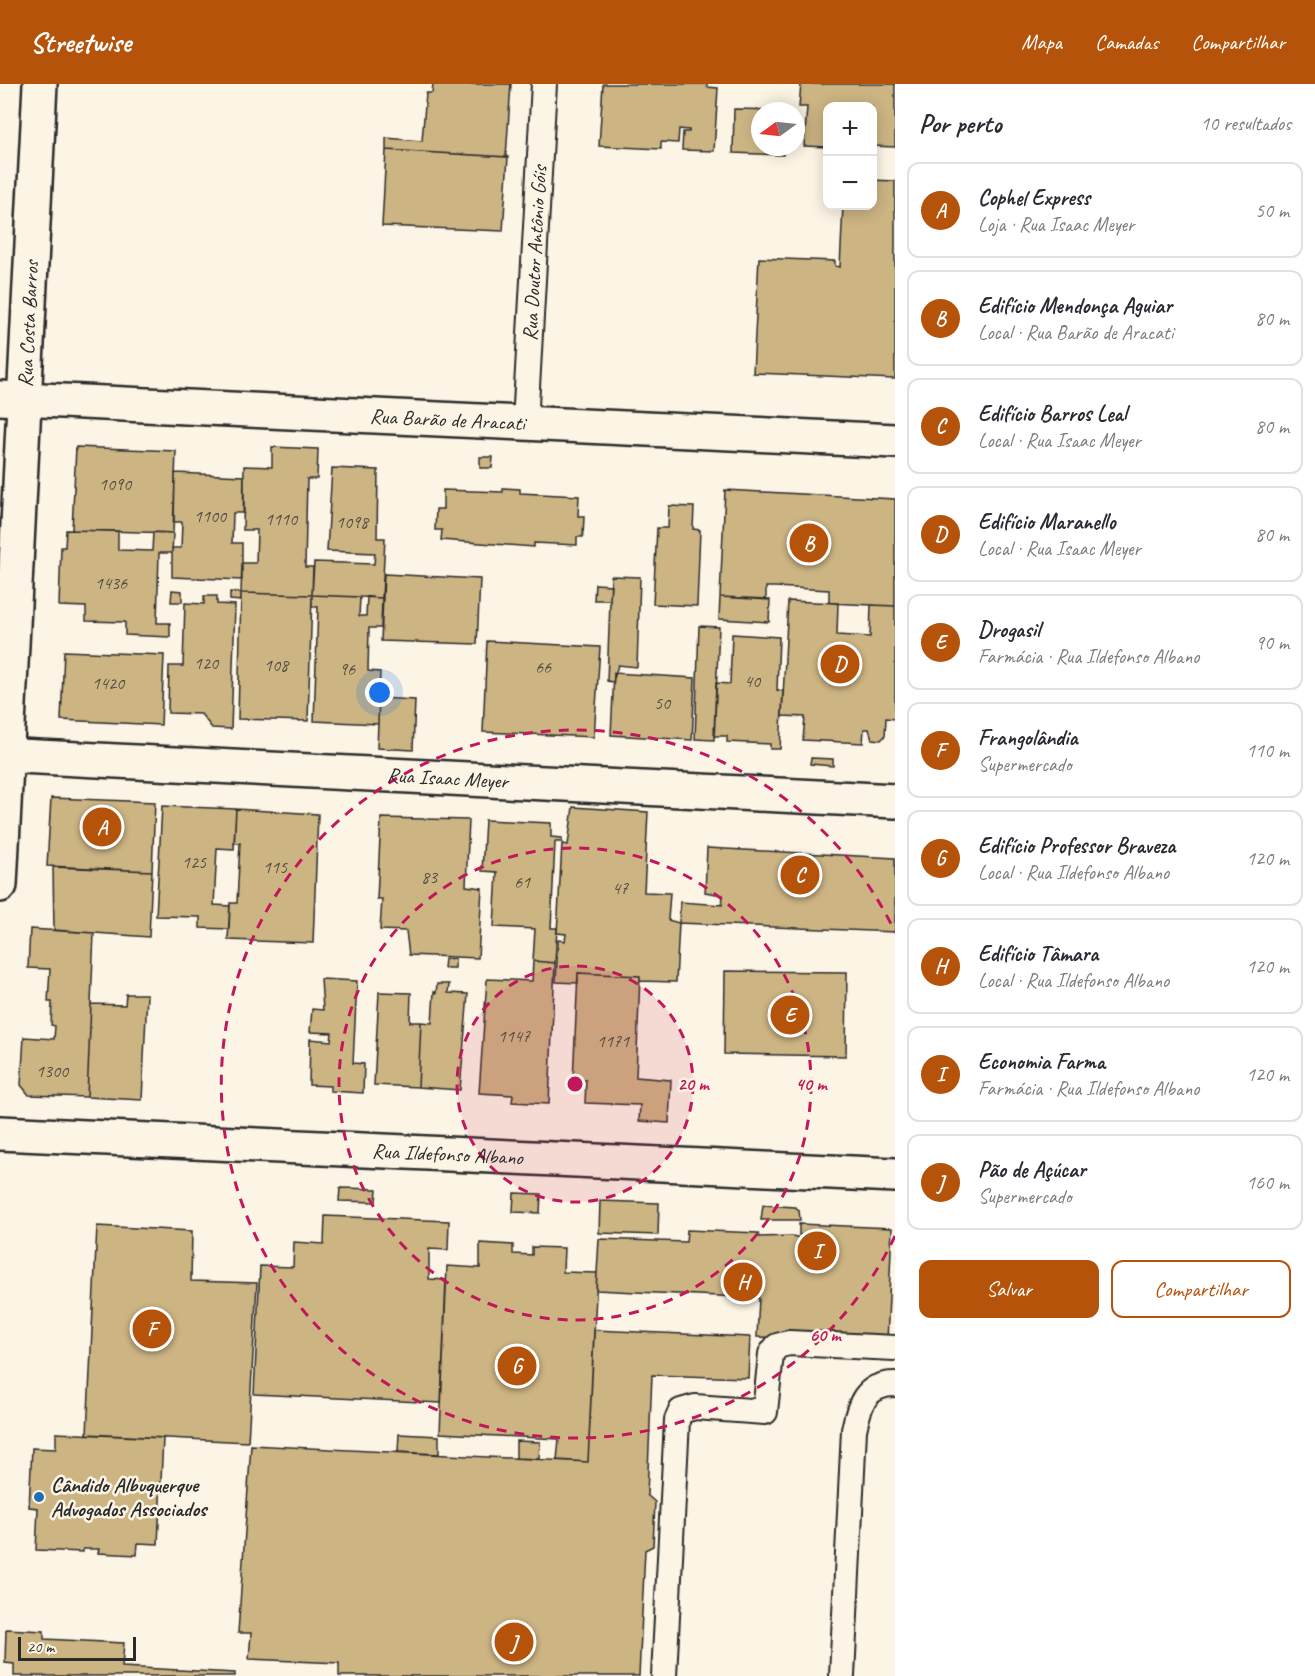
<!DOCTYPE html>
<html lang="pt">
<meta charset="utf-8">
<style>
:root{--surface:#fff;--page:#f2f2f3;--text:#2b2b33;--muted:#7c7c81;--line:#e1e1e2;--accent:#b45309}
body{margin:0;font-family:Caveat,sans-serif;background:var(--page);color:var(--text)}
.controls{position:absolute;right:18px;top:18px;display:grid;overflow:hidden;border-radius:12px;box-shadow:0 3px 15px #0003}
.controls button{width:54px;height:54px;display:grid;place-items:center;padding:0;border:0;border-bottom:2px solid var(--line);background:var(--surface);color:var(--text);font:30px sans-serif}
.compass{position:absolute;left:751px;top:18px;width:54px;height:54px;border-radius:50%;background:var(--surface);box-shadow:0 3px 15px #0003;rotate:255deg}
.scale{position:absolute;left:18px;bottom:15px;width:118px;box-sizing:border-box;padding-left:6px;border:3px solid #2b2b2b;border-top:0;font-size:16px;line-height:21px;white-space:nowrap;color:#2b2b2b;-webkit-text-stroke:4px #fcf5e5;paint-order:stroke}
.you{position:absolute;left:380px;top:609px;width:21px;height:21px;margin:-15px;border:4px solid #fff;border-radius:50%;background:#1a73e8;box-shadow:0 0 0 9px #1a73e833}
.badge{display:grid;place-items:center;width:39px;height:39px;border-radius:50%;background:var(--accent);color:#fff;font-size:20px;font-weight:700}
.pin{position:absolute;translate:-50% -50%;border:3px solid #fff;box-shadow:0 2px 6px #0006}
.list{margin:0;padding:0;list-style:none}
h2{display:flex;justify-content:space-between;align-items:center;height:78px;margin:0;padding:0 24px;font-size:26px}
h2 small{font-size:20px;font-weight:400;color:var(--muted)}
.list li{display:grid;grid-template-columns:39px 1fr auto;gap:18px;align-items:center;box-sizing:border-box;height:96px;margin:0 12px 12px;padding:0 12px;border:2px solid var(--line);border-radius:12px}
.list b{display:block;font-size:22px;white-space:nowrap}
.list p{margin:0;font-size:20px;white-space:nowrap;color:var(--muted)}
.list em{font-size:20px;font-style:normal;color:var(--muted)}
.actions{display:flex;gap:12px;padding:18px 24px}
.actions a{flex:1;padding:14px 0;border:2px solid var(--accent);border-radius:12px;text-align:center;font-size:21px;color:var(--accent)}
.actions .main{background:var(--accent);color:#fff}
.map{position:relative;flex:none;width:895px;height:1592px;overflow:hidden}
header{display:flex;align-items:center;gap:36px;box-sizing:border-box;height:84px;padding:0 30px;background:var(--accent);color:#fff}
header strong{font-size:28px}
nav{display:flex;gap:33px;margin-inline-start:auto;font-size:21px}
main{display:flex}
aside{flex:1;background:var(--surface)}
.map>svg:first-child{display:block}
.building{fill:#ccb483;stroke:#2b2b2b;stroke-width:1.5}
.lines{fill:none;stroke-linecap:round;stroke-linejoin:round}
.lane-casing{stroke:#2b2b2b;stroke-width:28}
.street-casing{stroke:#2b2b2b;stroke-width:38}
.secondary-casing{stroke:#2b2b2b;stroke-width:38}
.lane{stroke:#fcf5e5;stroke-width:24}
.street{stroke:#fcf5e5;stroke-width:33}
.secondary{stroke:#fcf5e5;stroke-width:33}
.ring{fill:none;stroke:#c2185b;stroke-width:3;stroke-dasharray:10 8}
.poi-dot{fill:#1f6fb2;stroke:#fcf5e5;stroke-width:2}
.labels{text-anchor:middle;stroke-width:5;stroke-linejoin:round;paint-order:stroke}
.number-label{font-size:18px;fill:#534d41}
.street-label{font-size:21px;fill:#2b2b2b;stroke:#fcf5e5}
.poi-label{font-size:21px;font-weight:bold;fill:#2b2b2b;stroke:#fcf5e5;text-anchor:start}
.centre{fill:#c2185b;stroke:#fcf5e5;stroke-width:3}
.ring-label{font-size:18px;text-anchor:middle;font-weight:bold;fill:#c2185b;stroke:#fcf5e5;stroke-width:5;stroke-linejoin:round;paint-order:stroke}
</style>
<header>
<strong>Streetwise</strong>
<nav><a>Mapa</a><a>Camadas</a><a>Compartilhar</a></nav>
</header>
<main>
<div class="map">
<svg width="895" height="1592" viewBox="0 0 895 1592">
<rect width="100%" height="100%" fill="#fcf5e5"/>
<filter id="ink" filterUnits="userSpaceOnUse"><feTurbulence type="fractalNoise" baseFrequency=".0167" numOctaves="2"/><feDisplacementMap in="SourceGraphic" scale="12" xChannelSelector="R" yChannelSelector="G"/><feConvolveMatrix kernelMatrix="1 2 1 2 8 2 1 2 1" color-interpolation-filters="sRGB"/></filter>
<g filter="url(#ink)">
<!-- building -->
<path class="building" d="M433,0H511L506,73L386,66V54L422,57L426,9H432Z
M603,0H707V3L718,4L714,67L682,66L683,48H689V46L679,45L678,59L661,58V65L599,62Z
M801,0H895V63L872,62V22H828V63L804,62L807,23H799Z
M734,25L777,26L760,27V63H784L783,71L733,69Z
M386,66L508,73L503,147L382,142Z
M872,96L895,97V295L753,289L759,174L835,177V182L840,183L843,122H872Z
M76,363L176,367L173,449L72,446Z
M272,363L318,365L317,395H307L305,483H313L312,511L241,509L242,479H256L257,446H243L244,382L272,383Z
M480,373H493L492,384H480Z
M332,384L378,386L377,454H385L382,514L312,511L314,478L374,480L375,469L327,467Z
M175,389L244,392V429H233L232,459H242V496L172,493V464H181L182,438H174Z
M503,404L520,405V409L579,412L578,432H584L583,453H577V461L534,459V463L441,456L442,446H435L436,425H443V406L503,408Z
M725,406L895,415V522L829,519V506L775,503H766V515L720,513Z
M669,422L694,423L693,445L700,446L697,522L653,520L657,444H668Z
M66,446L118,447V466L152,467L153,448L173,449L172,469H159L157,539H170V553L125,551V538L86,537V523L59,522L61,463H65Z
M384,490L480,495L477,560L381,557Z
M611,492L640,493L637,583L618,581L613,598L607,597Z
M595,500L611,501L610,516H594Z
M172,506L182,507V518H171Z
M230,508L241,509V517L230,516Z
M241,509L312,511L308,637L238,635Z
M312,511L360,513L359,532H366L367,513L382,514L381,544H369L368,587L380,588L378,640L314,637L318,523H312Z
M204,512H217V520L235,521L231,645L212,644L201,630L168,629L169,582H183L185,519L204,520Z
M720,513L770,516L769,538L719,535Z
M788,517L838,519L837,551L870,553L871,521L895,522V635L886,634L885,652L881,656L872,655L869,645H864L863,659L803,656L805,633L782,632Z
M699,542L719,543L714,656L695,655Z
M732,550L779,553L777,606L783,607L780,665H770V660L727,658V652H714L716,599L730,600Z
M487,557L600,563L594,653L483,648Z
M64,567L164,571L161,641L61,636Z
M614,589L695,594L692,656L611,651Z
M379,614L415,616L413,666L377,664Z
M811,674L833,675V682L810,680Z
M51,714L155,718L152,787L47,782Z
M162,722L236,725L234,765L217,764L214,821L230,822L229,845L200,844V833L156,832Z
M573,723L648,728L644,808L670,809L668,836L679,839L676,898L640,897V892L578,889V899L556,898L558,856L565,857L566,850L557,849L562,760L568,761Z
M236,725L318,730L313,859L228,856L230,819H237L240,759H234Z
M381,734L469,736L466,802L482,804L478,874L409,871L406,847L380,846L382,815H377Z
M485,736L551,739V753L562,754V758H555L551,844H557L555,879L533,877L535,845L494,843L497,788L482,787Z
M707,764L895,774V848L679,839L680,818L722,821L723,811L705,808Z
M53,783L152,787L149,853L54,846Z
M30,845L94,849L87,1013L29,1011L21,1001L24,953L54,955L55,942L51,941L52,918H48L50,885L28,884Z
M455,874V884H444L445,875Z
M533,877L555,879L549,1020L512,1018L513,1011L479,1009L487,895L532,897Z
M725,887L847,888L846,972L724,970Z
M578,889L640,892L636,993L671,996L669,1039L639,1037L640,1021L585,1019L586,996H573Z
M321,895L357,897L353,979L364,980L363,1009L330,1007V1002L309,1001L310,955L331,957L332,949L310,948L312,925L323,926Z
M437,900H449L448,909L468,910L460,1006L418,1003L421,938L432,939L434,908L436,909Z
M379,908L411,909L410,938H421L418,1003L374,1001Z
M126,910H147L142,1016L87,1013L91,920L125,921Z
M340,1104L377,1105L376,1118L339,1117Z
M514,1109L541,1110L540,1129L513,1128Z
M600,1117L659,1119L658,1151L599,1149Z
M763,1121L795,1123L799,1126L800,1136H761Z
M325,1132L449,1137L448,1166L429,1165V1195L446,1196L441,1319L254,1310L260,1182L293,1183L294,1158L324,1160Z
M799,1140L892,1144L887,1258L757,1253L759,1214L596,1206L599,1155L686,1158L687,1146L758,1149L759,1153L792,1152L809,1156V1152L799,1151Z
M97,1142L192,1147L191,1197L257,1199L248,1358L87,1350Z
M480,1159L513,1161V1170L532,1171V1163L564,1164L563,1188L597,1189L588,1378L557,1376L559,1355L440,1349L447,1182L480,1184Z
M594,1246L750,1253L748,1294L652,1291L647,1411L655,1418L653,1462L645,1466L639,1592H339V1579L249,1575L251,1549H238L251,1361L588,1378Z
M56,1349L163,1354L158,1460L138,1459L137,1471L98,1469L99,1465H83V1468L36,1466L38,1424L29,1423L32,1364L56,1365Z
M399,1350L439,1352V1370L398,1368Z
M516,1357L540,1358L539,1375L516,1374Z
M6,1545L44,1547V1555L124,1559L122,1583L235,1589V1592H14V1580L5,1579Z"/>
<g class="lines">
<!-- lane casing -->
<g class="lane-casing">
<g id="lane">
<path id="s1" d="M525,339L544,0"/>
<path d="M664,1592L677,1336L681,1327L695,1323L765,1328L771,1270L777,1262L789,1259L895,1264"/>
<path d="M842,1592L854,1346C859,1321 865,1300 895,1300"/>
</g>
</g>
<!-- street casing -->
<g class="street-casing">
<g id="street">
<path id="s2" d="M0,671L895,717"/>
</g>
</g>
<!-- secondary casing -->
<g class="secondary-casing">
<g id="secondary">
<path id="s3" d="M0,314L895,357"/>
<path id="s4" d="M0,801L40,0"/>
<path id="s5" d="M0,1049L895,1091"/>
</g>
</g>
<!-- lane -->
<use href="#lane" class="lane"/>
<!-- street -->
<use href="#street" class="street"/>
<!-- secondary -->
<use href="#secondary" class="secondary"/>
</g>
</g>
<!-- distance rings -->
<circle cx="575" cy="1000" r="118" fill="#c2185b" fill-opacity=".12"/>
<g class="ring">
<circle cx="575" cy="1000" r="118"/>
<circle cx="575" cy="1000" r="236"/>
<path d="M895 1152A354 354 0 1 1 895 848"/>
</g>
<!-- markers -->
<circle class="poi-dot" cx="39" cy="1413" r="6"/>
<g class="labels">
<!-- number labels -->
<g class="number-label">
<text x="115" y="406">1090</text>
<text x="210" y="438">1100</text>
<text x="281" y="441">1110</text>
<text x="352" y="444">1098</text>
<text x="111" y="505">1436</text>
<text x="206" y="585">120</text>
<text x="276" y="587">108</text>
<text x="543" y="589">66</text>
<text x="347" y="591">96</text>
<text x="752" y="603">40</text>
<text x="108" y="605">1420</text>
<text x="662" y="625">50</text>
<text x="194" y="784">125</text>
<text x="275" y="789">115</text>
<text x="429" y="799">83</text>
<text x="522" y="804">61</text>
<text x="620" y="810">47</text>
<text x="514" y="958">1147</text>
<text x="613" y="963">1171</text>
<text x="52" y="993">1300</text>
</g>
<!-- street labels -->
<g class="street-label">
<text dy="7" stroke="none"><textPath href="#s1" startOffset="170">Rua Doutor Antônio Góis</textPath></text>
<text dy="7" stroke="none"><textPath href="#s4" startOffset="562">Rua Costa Barros</textPath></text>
<text dy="7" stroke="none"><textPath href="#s3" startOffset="448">Rua Barão de Aracati</textPath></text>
<text dy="7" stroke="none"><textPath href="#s2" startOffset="448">Rua Isaac Meyer</textPath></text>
<text dy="7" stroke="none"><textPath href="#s5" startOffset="448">Rua Ildefonso Albano</textPath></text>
</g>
<!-- poi labels -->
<g class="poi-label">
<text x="51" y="1408">Cândido Albuquerque<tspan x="51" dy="24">Advogados Associados</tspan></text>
</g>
</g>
<circle cx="575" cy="1000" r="9" class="centre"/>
<g class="ring-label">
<text x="693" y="1006">20 m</text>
<text x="811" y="1006">40 m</text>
<text x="825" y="1257">60 m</text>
</g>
</svg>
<div class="controls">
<button>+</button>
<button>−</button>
</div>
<svg class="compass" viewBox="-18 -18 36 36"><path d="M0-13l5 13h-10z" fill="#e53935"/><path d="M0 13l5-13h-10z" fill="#7c7c81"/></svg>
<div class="scale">20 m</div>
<div class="you"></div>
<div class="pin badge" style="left:102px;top:743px">A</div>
<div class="pin badge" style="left:809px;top:459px">B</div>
<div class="pin badge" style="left:800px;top:791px">C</div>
<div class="pin badge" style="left:840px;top:580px">D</div>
<div class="pin badge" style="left:790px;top:931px">E</div>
<div class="pin badge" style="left:152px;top:1245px">F</div>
<div class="pin badge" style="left:517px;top:1282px">G</div>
<div class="pin badge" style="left:743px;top:1198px">H</div>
<div class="pin badge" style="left:817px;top:1167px">I</div>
<div class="pin badge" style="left:514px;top:1558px">J</div>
</div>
<aside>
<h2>Por perto<small>10 resultados</small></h2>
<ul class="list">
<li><span class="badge">A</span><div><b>Cophel Express</b><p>Loja · Rua Isaac Meyer</p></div><em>50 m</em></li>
<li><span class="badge">B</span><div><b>Edifício Mendonça Aguiar</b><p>Local · Rua Barão de Aracati</p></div><em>80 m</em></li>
<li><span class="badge">C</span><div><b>Edifício Barros Leal</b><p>Local · Rua Isaac Meyer</p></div><em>80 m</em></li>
<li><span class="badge">D</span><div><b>Edifício Maranello</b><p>Local · Rua Isaac Meyer</p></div><em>80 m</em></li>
<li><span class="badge">E</span><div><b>Drogasil</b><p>Farmácia · Rua Ildefonso Albano</p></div><em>90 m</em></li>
<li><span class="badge">F</span><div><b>Frangolândia</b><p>Supermercado</p></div><em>110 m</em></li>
<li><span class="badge">G</span><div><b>Edifício Professor Braveza</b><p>Local · Rua Ildefonso Albano</p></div><em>120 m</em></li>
<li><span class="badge">H</span><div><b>Edifício Tâmara</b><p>Local · Rua Ildefonso Albano</p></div><em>120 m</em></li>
<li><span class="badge">I</span><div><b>Economia Farma</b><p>Farmácia · Rua Ildefonso Albano</p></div><em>120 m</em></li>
<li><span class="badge">J</span><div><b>Pão de Açúcar</b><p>Supermercado</p></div><em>160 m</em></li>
</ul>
<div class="actions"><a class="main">Salvar</a><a>Compartilhar</a></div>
</aside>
</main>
